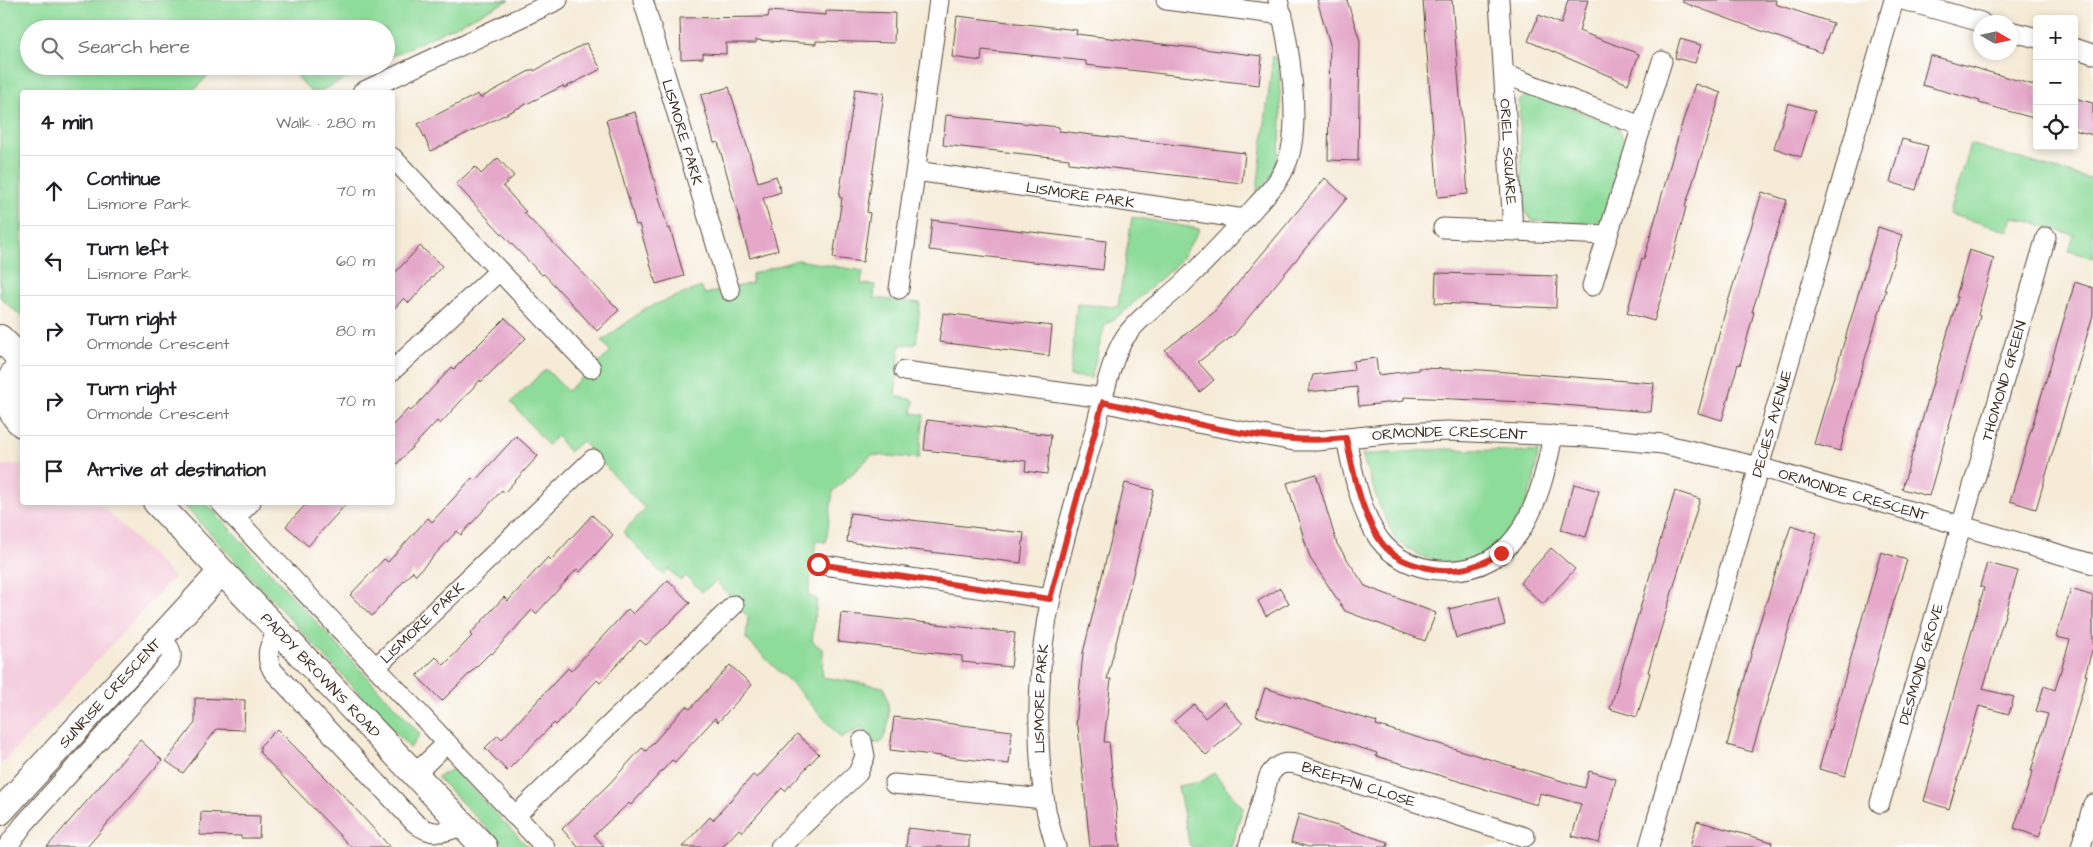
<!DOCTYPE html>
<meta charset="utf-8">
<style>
:root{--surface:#fff;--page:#f2f2f2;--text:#202124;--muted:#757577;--line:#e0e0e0}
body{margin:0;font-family:"Architects Daughter",sans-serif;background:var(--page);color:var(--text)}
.controls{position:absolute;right:15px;top:15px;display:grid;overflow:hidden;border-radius:5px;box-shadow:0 2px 8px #0003}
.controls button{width:45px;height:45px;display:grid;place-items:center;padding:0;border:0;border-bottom:1px solid var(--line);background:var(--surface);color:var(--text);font:25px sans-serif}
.compass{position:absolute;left:1973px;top:15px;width:45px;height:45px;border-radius:50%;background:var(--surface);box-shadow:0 2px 8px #0003;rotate:99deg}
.stop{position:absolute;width:15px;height:15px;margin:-11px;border:4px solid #d93025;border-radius:50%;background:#fff}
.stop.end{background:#d93025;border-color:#fff;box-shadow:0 1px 5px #0008}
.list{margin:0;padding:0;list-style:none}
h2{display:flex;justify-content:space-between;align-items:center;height:65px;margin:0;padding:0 20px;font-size:21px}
h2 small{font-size:16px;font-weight:400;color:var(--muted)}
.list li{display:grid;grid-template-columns:32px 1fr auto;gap:15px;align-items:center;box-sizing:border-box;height:70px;padding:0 20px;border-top:1px solid var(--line)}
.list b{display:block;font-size:19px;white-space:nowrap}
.list p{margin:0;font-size:16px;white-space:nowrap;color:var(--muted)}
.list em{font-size:16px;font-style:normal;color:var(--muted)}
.icon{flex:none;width:28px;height:28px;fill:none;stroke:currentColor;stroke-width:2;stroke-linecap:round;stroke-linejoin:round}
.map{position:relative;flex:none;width:2093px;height:847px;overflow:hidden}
.search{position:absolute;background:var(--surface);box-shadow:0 2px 8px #0003;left:20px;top:20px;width:375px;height:55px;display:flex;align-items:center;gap:12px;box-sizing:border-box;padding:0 18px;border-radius:28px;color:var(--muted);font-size:19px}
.panel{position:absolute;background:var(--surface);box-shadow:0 2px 8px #0003;left:20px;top:90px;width:375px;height:415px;border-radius:5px}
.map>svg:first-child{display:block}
.built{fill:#f4cfdd}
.green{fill:#8edc9a;stroke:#64835c}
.building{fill:#e5a8c9}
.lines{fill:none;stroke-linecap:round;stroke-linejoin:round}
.street-casing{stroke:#57473a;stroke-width:21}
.secondary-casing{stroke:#57473a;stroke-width:28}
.street{stroke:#fff;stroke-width:19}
.secondary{stroke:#fff;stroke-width:26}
.route{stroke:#d93025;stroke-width:6}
.labels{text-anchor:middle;stroke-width:5;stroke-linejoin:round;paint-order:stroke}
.street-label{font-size:15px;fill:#3b2a1e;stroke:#fff}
</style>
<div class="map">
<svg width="2093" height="847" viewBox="0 0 2093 847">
<rect width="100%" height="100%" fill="#fff"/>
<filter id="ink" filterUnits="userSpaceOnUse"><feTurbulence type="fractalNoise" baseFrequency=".02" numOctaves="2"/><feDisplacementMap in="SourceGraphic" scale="10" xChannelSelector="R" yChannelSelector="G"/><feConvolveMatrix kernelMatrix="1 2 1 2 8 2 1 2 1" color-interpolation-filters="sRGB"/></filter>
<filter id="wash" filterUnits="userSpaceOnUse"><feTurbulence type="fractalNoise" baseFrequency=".0096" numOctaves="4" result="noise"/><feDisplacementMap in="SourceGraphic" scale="20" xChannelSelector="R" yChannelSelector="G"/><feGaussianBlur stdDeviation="1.12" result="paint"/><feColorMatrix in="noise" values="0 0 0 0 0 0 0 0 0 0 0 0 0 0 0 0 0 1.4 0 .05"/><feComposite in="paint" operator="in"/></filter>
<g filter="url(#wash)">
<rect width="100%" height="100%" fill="#f5ebd7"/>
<!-- built -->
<path class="built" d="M22,464V502L99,503L174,577L0,766V466Z"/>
<!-- green -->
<path class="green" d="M0,0H509L386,59V29H29V66H217L192,92H22V317L0,297Z
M1273,56L1278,60L1279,69C1280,103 1289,170 1257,191Z
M288,66H372L318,92H311Z
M1531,92L1617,126L1626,143L1602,220L1589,224L1533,221L1523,209L1519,101Z
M1970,144L2093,180V258L2069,251L2074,235L2013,217L2008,231L1949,214Z
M1132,217L1200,229L1179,262L1125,311L1105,325L1091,378L1070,376L1077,304L1118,307Z
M798,260L863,271L861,284L875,285L874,298L920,303L916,344L900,345L895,396L914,400L912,413L924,415L919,458L872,455L833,491L826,542L816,541L808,596L817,599L812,641L823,650L822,677L884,687C890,709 892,723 881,743H869L863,727L841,738L797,689L746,639L748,617L716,581L702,592L686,576L680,581L669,569L663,575L623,532L645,509L582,441L569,452L557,436L548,445L511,402L546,369L567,391L611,352L602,341L646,308L701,287L705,294L752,283V274Z
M1445,449L1538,452L1534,479L1525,506L1507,536L1488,555L1452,563L1423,557L1396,541L1379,504L1362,455Z
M182,503H206L420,734L410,748Z
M453,769L528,847H505L437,777Z
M1214,773L1243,808L1231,847H1190L1178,786L1201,782Z"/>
<g id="blocks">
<!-- building -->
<path class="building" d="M1317,0H1347L1360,41L1358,161L1328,160L1330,44Z
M1423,0H1452L1468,194L1438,197Z
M1568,0H1588L1579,31L1639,54L1628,84L1528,41L1539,15L1561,24Z
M1683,0H1776L1775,4L1833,23L1822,53L1682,2Z
M769,11L826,15V11L895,13L894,43L816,41V44L756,40V43H726V54L703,53V58L681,59L680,18L768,17Z
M957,16L1077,30L1076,34L1262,56L1259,85L1086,65V61L982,50L981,61L952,57Z
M1680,39L1701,45L1695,63L1675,58Z
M586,43L601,69L564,88L563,86L431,151L418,124L478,94L480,98L533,69L534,71Z
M1930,55L2037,86V119L1979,103L1980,101L1922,85Z
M1695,84L1721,93L1685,207H1686L1674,254L1654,321L1627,313L1642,258L1644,259L1680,130Z
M729,87L758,182L776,176L781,192L763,198L778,250L750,258L718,142L714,143L701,95Z
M855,89L884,93L867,212L870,213L863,262L833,258L842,198L839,197Z
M2074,98L2093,103V135L2074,130Z
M1788,103L1815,111L1801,157L1774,148Z
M635,112L668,229L670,228L684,276L656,284L639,224L636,225L606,120Z
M946,115L1059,127V131L1245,153L1242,183L1069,163V159L943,145Z
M1902,139L1928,146L1916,190L1890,182Z
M498,158L514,176L503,186L526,212L524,213L619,310L597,331L544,274L542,275L502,234L456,184L475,167L481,174Z
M1325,178L1347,198L1234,335L1198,362L1214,380L1200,392L1165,350L1213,313Z
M1762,192L1787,200L1752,312H1754L1740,365L1738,364L1722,420L1698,413L1727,305Z
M932,220L1106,241L1103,270L929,250Z
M1878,227L1902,235L1884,290H1886L1862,369L1840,451L1814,444Z
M420,246L442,266L409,303L404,298L392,311V276Z
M1969,250L1994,258L1978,315L1980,316L1929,496L1902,489L1958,297H1956Z
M1436,273L1557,276L1556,308L1435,303Z
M2075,282L2093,288V315L2036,509L2010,501Z
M943,313L1052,326L1049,356L939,342Z
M505,318L526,338L481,382L480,380L440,424L437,421L392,469V426L408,409L411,411L452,367L454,369Z
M1376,358L1378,375L1418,370V368L1481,370L1654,383L1651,412L1526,402L1404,397V401L1359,406L1357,387L1308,392L1313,375L1354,370L1353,361Z
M927,420L1051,435L1047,474L1025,471L1026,461L924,450Z
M516,436L538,456L504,493L502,490L461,535L457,531L416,575L413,571L372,616L350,595L384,559L388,562L428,518L432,522L472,478L475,481Z
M1316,474L1337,544L1365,586L1436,613L1425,641L1345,611L1310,558L1287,483Z
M1125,483L1154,490L1107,679H1111L1104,742H1109L1120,847H1090L1078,726L1076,725L1083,653Z
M1574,484L1599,491L1586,537L1561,530Z
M1675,491L1700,499L1648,672L1650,673L1637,717L1610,709Z
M308,502H348L308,546L286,526Z
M850,513L1024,533L1021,563L847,542Z
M592,515L613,535L580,572L577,569L536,614L532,610L492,654L490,653L442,701L417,676L436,657L444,665L472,636L470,634L504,597L508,601L548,557L551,560Z
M1791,525L1817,533L1752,752L1727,745L1758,628Z
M1551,548L1575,569L1543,604L1520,583Z
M1881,552L1907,560L1889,617L1845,776L1819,769Z
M1987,563L2018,571L1983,689L2014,697L2009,714L1979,706L1949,809L1924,801L1984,588L1980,586Z
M668,580L690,603L646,645L640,640L600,683L597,680L556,725L554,723L507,771L485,748L498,735L502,739L568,668L571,671L628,609L633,614Z
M1280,588L1289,603L1266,616L1258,601Z
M2071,589L2093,596V647L2085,675H2087L2052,797L2039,837L2014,828L2033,771H2031L2048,714L2036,711L2044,686L2055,690L2070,640L2056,637Z
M1498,597L1505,625L1456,638L1449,609Z
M841,613L1015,633L1011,667L962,662V656L838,642Z
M730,665L752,685L718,722L715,718L675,762L672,760L631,805L629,803L594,835L605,847H578L562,829L608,785L642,748L646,751L686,706L690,709Z
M1265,688L1377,722L1376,725L1585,788L1589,771L1616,779L1599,843L1572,836L1581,804L1540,793L1537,805L1376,756L1377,753L1256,716Z
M195,698L245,700L244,730L217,729L183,773L166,761L195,723Z
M1224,702L1243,724L1206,755L1174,721L1194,704L1205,718Z
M894,717L1012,731L1009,764L890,750Z
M277,729L342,794L390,847H351L260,753V746Z
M797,734L819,754L785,791L782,788L742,832L739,829L722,847H682L710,817L713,820L753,775L757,778Z
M140,740L162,760L132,795L87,847H47Z
M201,812L219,813V815L260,816L259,838H241V836L200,835Z
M1299,814L1388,842L1387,847H1309L1291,842Z
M1697,821L1772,842L1771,847H1690Z
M908,828L969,835V847H906Z"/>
</g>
</g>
<g filter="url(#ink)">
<use href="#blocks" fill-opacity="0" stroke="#57473a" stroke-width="1"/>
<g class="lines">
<!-- street casing -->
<g class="street-casing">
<g id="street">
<path id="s1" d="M643,0L730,291"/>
<path d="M1166,0L1283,15"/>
<path id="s2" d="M1499,0L1513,230"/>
<path d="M1903,0L1981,22"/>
<path d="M2010,31L2037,38"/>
<path d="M2074,48L2093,54"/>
<path d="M1504,74L1641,126"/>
<path d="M362,92L558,0"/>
<path d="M392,157L591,368"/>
<path id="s3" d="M916,171L1245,219"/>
<path d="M1443,228L1608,235"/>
<path d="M1592,286L1662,61"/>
<path d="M899,289L939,0"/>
<path d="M392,371L499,271"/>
<path d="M904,371L1104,398"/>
<path id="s4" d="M1103,402L1197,423L1294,441H1317L1397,433L1448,431L1587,437L1663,444L1759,467L2093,564"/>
<path d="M1346,438C1352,468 1361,514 1379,539C1393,558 1415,568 1438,570C1520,577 1541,498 1553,435"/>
<path d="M220,502L545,847"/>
<path d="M235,518L251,502"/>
<path d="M818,564L1050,599"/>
<path d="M278,630C269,645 264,656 273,671L414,822C430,836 444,834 463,825"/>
<path id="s5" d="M376,667L593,459"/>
<path d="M415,774L447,743"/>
<path d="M894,784L1044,799"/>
<path id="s6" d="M1880,803L2046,237"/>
<path d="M515,816L734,605"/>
<path d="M7,847L24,824L170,662C174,650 168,646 160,638"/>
<path d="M780,847L858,773L865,756L862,741"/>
<path id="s7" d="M1056,847C1051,831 1046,814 1044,797C1035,737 1038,657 1051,598C1061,546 1077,495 1091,445C1100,414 1107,370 1122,342C1136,318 1162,303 1182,284C1208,259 1233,233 1256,206C1267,194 1280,181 1286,165C1303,129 1289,39 1278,0"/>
<path id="s8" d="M1248,847L1269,776C1277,763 1285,761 1299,765L1525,837"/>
<path id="s9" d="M1649,847L1894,0"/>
<path d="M2081,847L2093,804"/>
</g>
</g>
<!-- secondary casing -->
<g class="secondary-casing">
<g id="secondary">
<path d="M0,338L22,360"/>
<path d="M22,362C6,379 2,407 22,424"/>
<path id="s10" d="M156,502L484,847"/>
<path id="s11" d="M0,812L221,572"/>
</g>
</g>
<!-- street -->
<use href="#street" class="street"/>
<!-- secondary -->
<use href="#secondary" class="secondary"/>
</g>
</g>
<g class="lines" filter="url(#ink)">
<!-- route -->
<path class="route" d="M818,564L1050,599L1103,402C1180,419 1268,447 1346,438C1353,471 1363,524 1387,549C1398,560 1413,565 1428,568C1453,574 1479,567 1501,553"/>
</g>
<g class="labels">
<!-- street labels -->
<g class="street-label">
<text dy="5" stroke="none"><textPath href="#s1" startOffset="138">LISMORE PARK</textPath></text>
<text dy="5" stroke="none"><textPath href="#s2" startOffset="152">ORIEL SQUARE</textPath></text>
<text dy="5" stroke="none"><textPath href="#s3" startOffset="166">LISMORE PARK</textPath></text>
<text dy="5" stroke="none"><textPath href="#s6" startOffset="440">THOMOND GREEN</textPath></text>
<text dy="5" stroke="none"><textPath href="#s9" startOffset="441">DECIES AVENUE</textPath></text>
<text dy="5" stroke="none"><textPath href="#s4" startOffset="351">ORMONDE CRESCENT</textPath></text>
<text dy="5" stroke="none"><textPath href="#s4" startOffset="762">ORMONDE CRESCENT</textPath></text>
<text dy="5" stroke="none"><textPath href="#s5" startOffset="64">LISMORE PARK</textPath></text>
<text dy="5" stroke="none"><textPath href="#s6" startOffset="145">DESMOND GROVE</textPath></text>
<text dy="5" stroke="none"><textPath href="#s10" startOffset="239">PADDY BROWN'S ROAD</textPath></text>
<text dy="5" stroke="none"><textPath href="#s11" startOffset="162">SUNRISE CRESCENT</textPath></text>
<text dy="5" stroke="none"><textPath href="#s7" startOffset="150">LISMORE PARK</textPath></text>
<text dy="5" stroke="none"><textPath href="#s8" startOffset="172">BREFFNI CLOSE</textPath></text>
</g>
</g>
</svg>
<div class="controls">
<button>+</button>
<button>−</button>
<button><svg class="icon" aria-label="locate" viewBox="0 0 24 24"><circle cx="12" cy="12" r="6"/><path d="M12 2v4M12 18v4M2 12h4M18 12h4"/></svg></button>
</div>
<svg class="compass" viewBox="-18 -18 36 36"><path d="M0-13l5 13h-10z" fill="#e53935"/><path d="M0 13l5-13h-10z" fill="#757577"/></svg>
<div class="stop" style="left:818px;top:564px"></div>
<div class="stop end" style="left:1501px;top:553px"></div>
<div class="search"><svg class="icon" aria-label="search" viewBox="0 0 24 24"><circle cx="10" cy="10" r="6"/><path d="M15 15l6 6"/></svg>Search here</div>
<section class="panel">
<h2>4 min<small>Walk · 280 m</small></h2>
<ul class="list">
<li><svg class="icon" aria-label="ahead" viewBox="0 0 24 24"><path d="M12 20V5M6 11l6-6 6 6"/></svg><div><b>Continue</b><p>Lismore Park</p></div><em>70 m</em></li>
<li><svg class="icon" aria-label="left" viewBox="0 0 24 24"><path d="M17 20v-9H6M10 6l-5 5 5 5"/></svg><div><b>Turn left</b><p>Lismore Park</p></div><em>60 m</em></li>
<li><svg class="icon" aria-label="right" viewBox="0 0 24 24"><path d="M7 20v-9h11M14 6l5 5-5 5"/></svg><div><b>Turn right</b><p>Ormonde Crescent</p></div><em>80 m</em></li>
<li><svg class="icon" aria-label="right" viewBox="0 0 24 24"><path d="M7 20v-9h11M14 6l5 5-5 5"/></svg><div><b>Turn right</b><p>Ormonde Crescent</p></div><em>70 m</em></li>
<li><svg class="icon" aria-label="arrive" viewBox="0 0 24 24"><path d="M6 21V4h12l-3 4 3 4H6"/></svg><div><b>Arrive at destination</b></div></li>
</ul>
</section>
</div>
